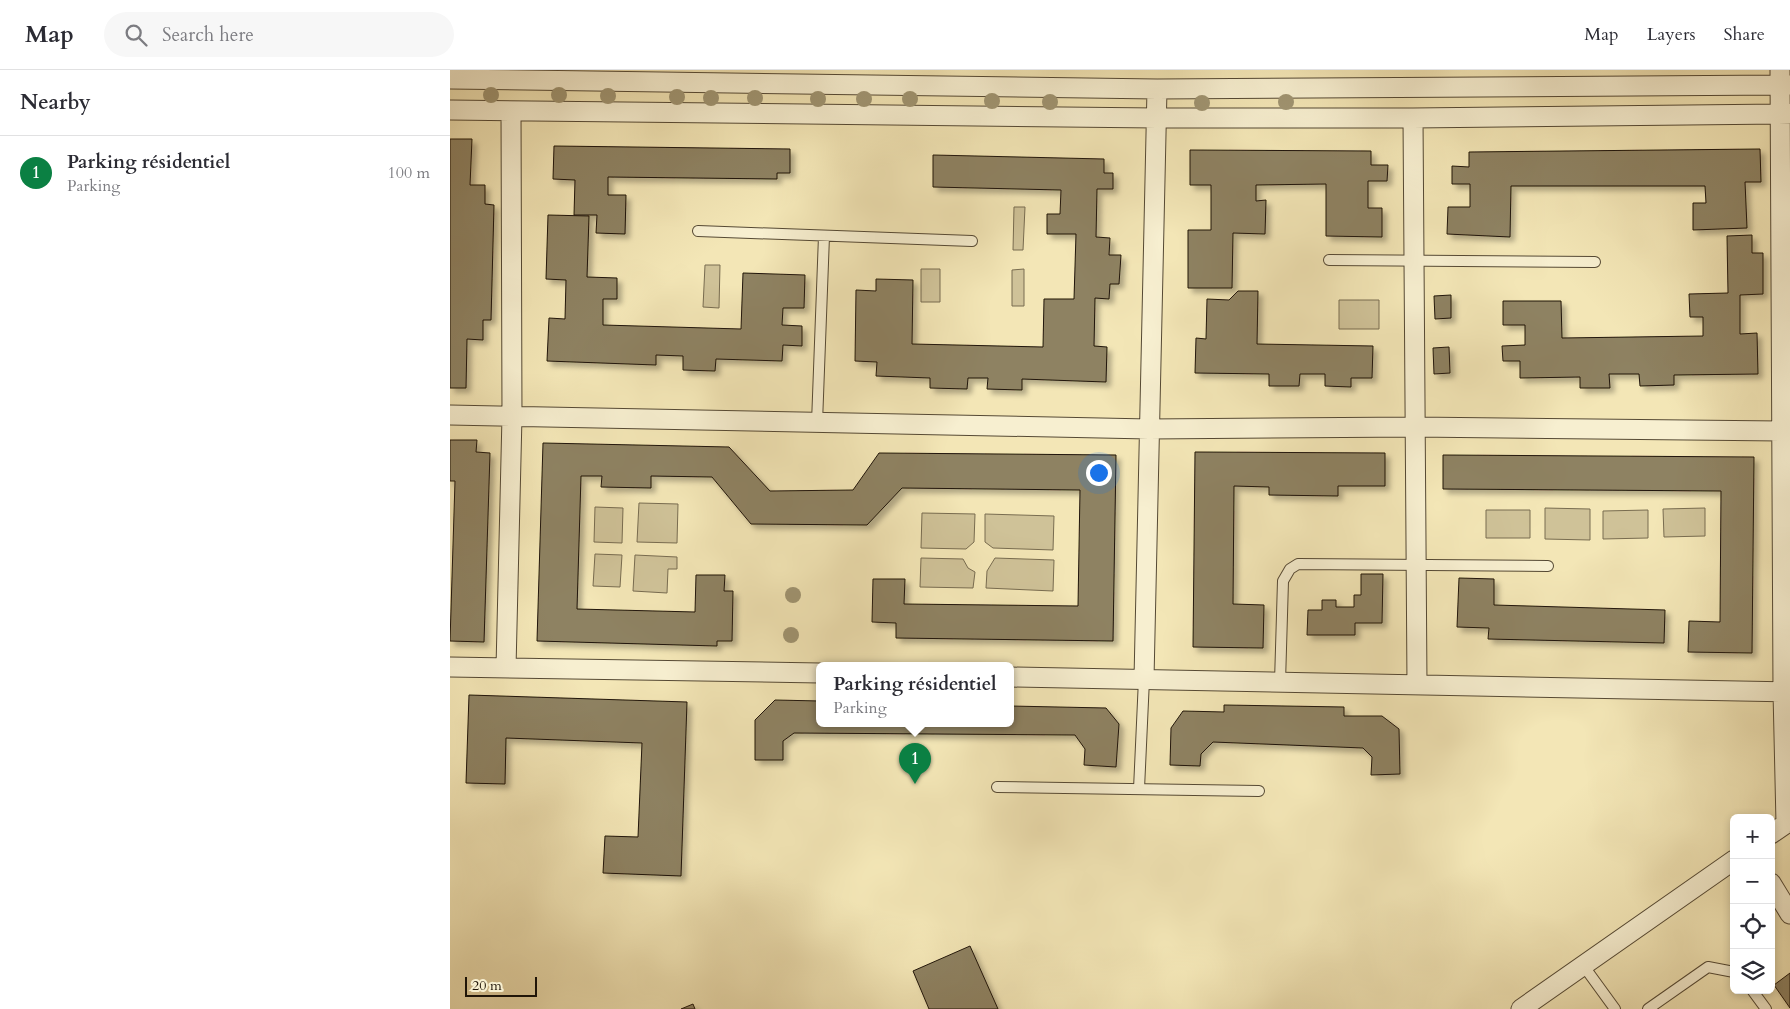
<!DOCTYPE html>
<meta charset="utf-8">
<style>
:root{--surface:#fff;--page:#f7f7f7;--text:#2b2b33;--muted:#7c7c81;--line:#e1e1e2;--accent:#0b8043}
body{margin:0;font-family:Cardo,serif;background:var(--page);color:var(--text)}
.controls{position:absolute;right:15px;bottom:15px;display:grid;overflow:hidden;border-radius:8px;box-shadow:0 2px 8px #0003}
.controls button{width:45px;height:45px;display:grid;place-items:center;padding:0;border:0;border-bottom:1px solid var(--line);background:var(--surface);color:var(--text);font:25px sans-serif}
.scale{position:absolute;left:15px;bottom:12px;width:72px;box-sizing:border-box;padding-left:5px;border:2px solid #201508;border-top:0;font-size:14px;line-height:18px;white-space:nowrap;color:#201508;-webkit-text-stroke:4px #f7efd0;paint-order:stroke}
.you{position:absolute;left:648px;top:402px;width:18px;height:18px;margin:-12px;border:4px solid #fff;border-radius:50%;background:#1a73e8;box-shadow:0 0 0 8px #1a73e833}
.badge{display:grid;place-items:center;width:32px;height:32px;border-radius:50%;background:var(--accent);color:#fff;font-size:16px;font-weight:700}
.pin{position:absolute;translate:-50% -41px;filter:drop-shadow(0 1px 2px #0008)}
.pin::after{content:'';position:absolute;top:26px;width:18px;height:15px;background:inherit;clip-path:polygon(0 0,100% 0,50% 100%)}
.popup{position:absolute;left:366px;top:592px;width:198px;height:65px;box-sizing:border-box;display:grid;place-content:center;border-radius:8px;background:var(--surface);filter:drop-shadow(0 1px 4px #0005);font-size:16px;white-space:nowrap;color:var(--muted)}
.popup b{font-size:19px;color:var(--text)}
.popup::after{content:'';position:absolute;left:50%;top:100%;margin-left:-10px;border:10px solid transparent;border-top-color:var(--surface)}
.list{margin:0;padding:0;list-style:none}
h2{display:flex;justify-content:space-between;align-items:center;height:65px;margin:0;padding:0 20px;font-size:21px}
h2 small{font-size:16px;font-weight:400;color:var(--muted)}
.list li{display:grid;grid-template-columns:32px 1fr auto;gap:15px;align-items:center;box-sizing:border-box;height:75px;padding:0 20px;border-top:1px solid var(--line)}
.list b{display:block;font-size:19px;white-space:nowrap}
.list p{margin:0;font-size:16px;white-space:nowrap;color:var(--muted)}
.list em{font-size:16px;font-style:normal;color:var(--muted)}
.icon{flex:none;width:28px;height:28px;fill:none;stroke:currentColor;stroke-width:2;stroke-linecap:round;stroke-linejoin:round}
.map{position:relative;flex:none;width:1340px;height:939px;overflow:hidden}
header{display:flex;align-items:center;gap:30px;box-sizing:border-box;height:70px;padding:0 25px;background:var(--surface);border-bottom:1px solid var(--line)}
header strong{font-size:24px}
nav{display:flex;gap:28px;margin-inline-start:auto;font-size:18px}
.search{width:350px;height:45px;background:var(--page);display:flex;align-items:center;gap:12px;box-sizing:border-box;padding:0 18px;border-radius:28px;color:var(--muted);font-size:19px}
main{display:flex}
aside{flex:1;background:var(--surface)}
.map>svg:first-child{display:block}
.green{fill:#cfc298;stroke:#786c50}
.building{fill:#8e8262;stroke:#201508;filter:url(#shadow)}
.lines{fill:none;stroke-linecap:round;stroke-linejoin:round}
.service-casing{stroke:#554934;stroke-width:12}
.minor-casing{stroke:#554934;stroke-width:21}
.service{stroke:#f7efd0;stroke-width:10}
.minor{stroke:#f7efd0;stroke-width:19}
.tree{fill:#a09572}
</style>
<header>
<strong>Map</strong>
<div class="search"><svg class="icon" aria-label="search" viewBox="0 0 24 24"><circle cx="10" cy="10" r="6"/><path d="M15 15l6 6"/></svg>Search here</div>
<nav><a>Map</a><a>Layers</a><a>Share</a></nav>
</header>
<main>
<aside>
<h2>Nearby<small></small></h2>
<ul class="list">
<li><span class="badge">1</span><div><b>Parking résidentiel</b><p>Parking</p></div><em>100 m</em></li>
</ul>
</aside>
<div class="map">
<svg width="1340" height="939" viewBox="0 0 1340 939">
<defs>
<filter id="shadow"><feDropShadow dx="4.5" dy="4.5" stdDeviation="2.5" flood-color="#0004"/></filter>
</defs>
<rect width="100%" height="100%" fill="#f3e6b6"/>
<filter id="stains"><feTurbulence type="fractalNoise" baseFrequency=".004" numOctaves="4"/><feColorMatrix values="0 0 0 0 .2 0 0 0 0 .09 0 0 0 0 .02 0 0 0 .5 -.17"/></filter>
<radialGradient id="worn" r=".72"><stop offset=".6" stop-color="#630" stop-opacity="0"/><stop offset="1" stop-color="#630" stop-opacity=".3"/></radialGradient>
<!-- green -->
<path class="green" d="M564,137H575L573,180H563Z
M255,195H270L269,238L253,237Z
M471,199H490V232H471Z
M574,199V236H562V200Z
M889,230H929V259H889Z
M189,433L228,434L227,473L187,472Z
M145,437L173,438L172,473L144,472Z
M1095,438L1140,439V470L1095,469Z
M1255,438V466L1214,467L1213,439Z
M1036,440H1080V468H1036Z
M1198,440V468L1153,469V441Z
M472,443L525,444L524,472L516,479L471,478Z
M535,444L604,446L603,480L543,478L535,472Z
M145,484L172,485L170,517L143,516Z
M185,485L227,487V499H218L217,523L183,521Z
M471,488L513,489L518,498L525,502L523,518L470,517Z
M545,488L604,490L603,521L536,518L537,501Z"/>
<!-- building -->
<path class="building" d="M0,69H22L20,115H35V134L44,135L41,250H33V270L17,269L16,318H0Z
M104,76L340,79V103H327V109L158,107V125H176L175,164L146,163L147,145H124L125,110L103,109Z
M1310,79L1311,112H1295L1297,158L1243,160V133H1256L1255,116H1061L1060,167L997,164L998,137H1020V114H1002V96L1019,97V82Z
M740,80L921,81V95H938L937,111H918V138H932V167L876,166V114L806,115V131L816,130L815,164L783,163L782,218H738V160H761V115H740Z
M483,85L654,89V103H663V119H647L646,167L660,168L659,185H671L669,214H660L659,229L645,228L644,276L657,277L656,312L572,309V320L537,319L538,308H518L517,319L480,318V308L426,306L427,292L405,291L406,220L426,221V209L463,210L462,274L593,277L594,229H624L626,164H597V144H610L611,120L483,117Z
M98,145L139,146L137,207L167,208V229H153V255L291,259L293,203L355,205L354,238H333L332,255L352,256V276L333,275L332,291L266,289L265,301L233,300V286L206,285V295L97,291L99,248L115,249L116,210L96,209Z
M1302,165V183H1313V224L1290,225V264L1307,263L1308,304L1224,305V315L1190,316L1189,304H1159L1160,318H1130V307L1070,308V291H1053L1052,276L1075,275V255H1053V231H1111L1112,268L1253,266V247H1240L1239,224L1278,223L1277,166Z
M788,221H808L807,274L923,276L922,308H901V317L875,316V304H850L849,316H819V304L745,303L746,268L756,269L757,229L779,230Z
M1001,225V248L985,249L984,226Z
M999,277L1000,303L984,304L983,278Z
M0,370H27L26,382L40,383L34,572L0,571L5,411H0Z
M93,373L279,377L320,421L403,420L429,383L666,385L663,571L446,568V553L422,552L423,509H455L454,534L628,536L630,420L452,418L417,455L301,454L262,407L201,406V418L151,417L152,406H131L127,539L245,542L246,505H275L274,521H283L282,571H267V576L87,571Z
M745,382L935,383V416H888V426L819,425V417L784,416L783,534L814,535L813,578L743,577Z
M993,385L1304,387L1302,583L1238,582L1239,551L1270,552L1271,421L993,419Z
M911,504H933L932,553H905V565H857L858,540H872V530H886V537H904V525H911Z
M1009,508L1044,509V535L1215,540L1214,573L1038,569L1039,558L1007,557Z
M19,625L237,632L231,806L153,803L155,766L188,767L192,673L56,668L55,714L16,713Z
M325,630L370,631V653H560V636L656,638L669,654L666,697L634,695L635,679L625,665L344,663L333,671V690H305V650Z
M774,635L894,637V646H932L949,659L950,704L921,705L922,687L913,678L763,672L751,684L750,696L720,695L721,658L733,641L774,642Z
M520,876L548,939H479L463,901Z
M1340,903V938L1324,915Z
M243,934L245,939H231Z"/>
<g class="lines">
<!-- service casing -->
<g class="service-casing">
<path id="service" d="M248,161L522,171
M879,190L1145,192
M367,353L374,166
M830,612L833,511L840,499L848,494L1098,496
M547,717L809,721
M689,719L694,609
M1133,895L1165,939
M1302,920L1316,939
M1198,939L1258,897L1284,902"/>
</g>
<!-- minor casing -->
<g class="minor-casing">
<path id="minor" d="M1330,0L1333,622L1336,753
M0,9L707,19L1340,15
M0,40L707,48H963L1340,44
M963,48L967,614
M0,345L699,359L965,357L1340,361
M0,597L370,603
M56,598L62,346L61,41
M560,607L1340,622
M694,609L707,19
M1321,764L1340,751
M1321,813L1340,844
M1071,939L1284,790"/>
</g>
<!-- service -->
<use href="#service" class="service"/>
<!-- minor -->
<use href="#minor" class="minor"/>
</g>
<!-- trees -->
<g class="tree">
<circle cx="41" cy="25" r="8"/>
<circle cx="109" cy="25" r="8"/>
<circle cx="158" cy="26" r="8"/>
<circle cx="227" cy="27" r="8"/>
<circle cx="261" cy="28" r="8"/>
<circle cx="305" cy="28" r="8"/>
<circle cx="368" cy="29" r="8"/>
<circle cx="414" cy="29" r="8"/>
<circle cx="460" cy="29" r="8"/>
<circle cx="542" cy="31" r="8"/>
<circle cx="600" cy="32" r="8"/>
<circle cx="836" cy="32" r="8"/>
<circle cx="752" cy="33" r="8"/>
<circle cx="343" cy="525" r="8"/>
<circle cx="341" cy="565" r="8"/>
</g>
<rect width="100%" height="100%" filter="url(#stains)"/>
<rect width="100%" height="100%" fill="url(#worn)"/>
</svg>
<div class="controls">
<button>+</button>
<button>−</button>
<button><svg class="icon" aria-label="locate" viewBox="0 0 24 24"><circle cx="12" cy="12" r="6"/><path d="M12 2v4M12 18v4M2 12h4M18 12h4"/></svg></button>
<button><svg class="icon" aria-label="layers" viewBox="0 0 24 24"><path d="M12 4l9 5-9 5-9-5zM3 14l9 5 9-5"/></svg></button>
</div>
<div class="scale">20 m</div>
<div class="you"></div>
<div class="pin badge" style="left:465px;top:714px">1</div>
<div class="popup"><b>Parking résidentiel</b>Parking</div>
</div>
</main>
